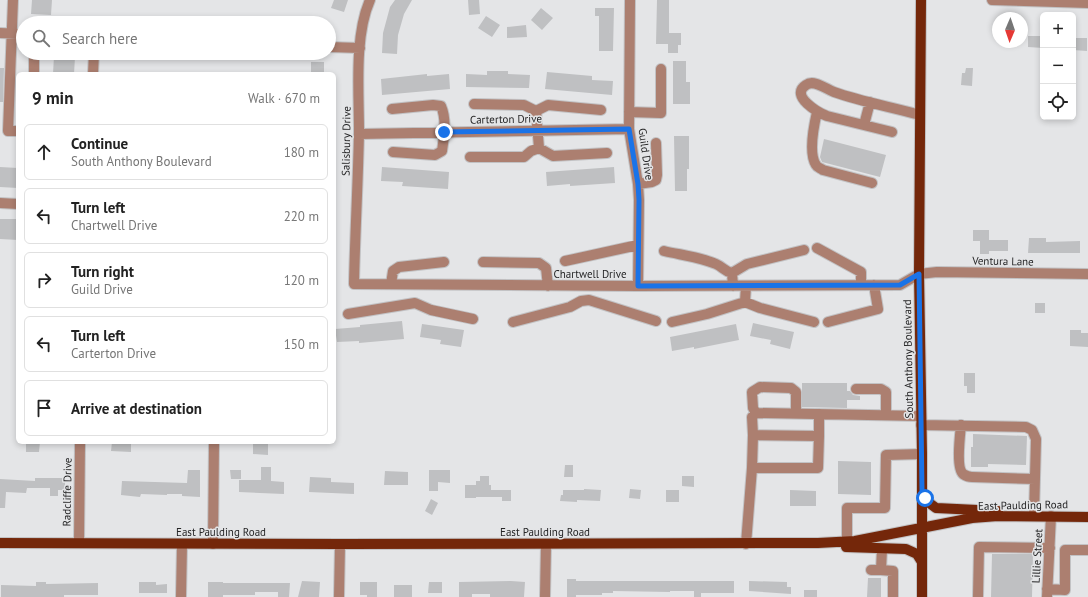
<!DOCTYPE html>
<meta charset="utf-8">
<style>
:root{--surface:#fff;--page:#f2f2f2;--text:#222;--muted:#767676;--line:#e0e0e0}
body{margin:0;font-family:"PT Sans",sans-serif;background:var(--page);color:var(--text)}
.controls{position:absolute;right:12px;top:12px;display:grid;overflow:hidden;border-radius:6px;box-shadow:0 2px 6px #0003}
.controls button{width:36px;height:36px;display:grid;place-items:center;padding:0;border:0;border-bottom:1px solid var(--line);background:var(--surface);color:var(--text);font:20px sans-serif}
.compass{position:absolute;left:992px;top:12px;width:36px;height:36px;border-radius:50%;background:var(--surface);box-shadow:0 2px 6px #0003;rotate:182deg}
.stop{position:absolute;width:12px;height:12px;margin:-9px;border:3px solid #1a73e8;border-radius:50%;background:#fff}
.stop.end{background:#1a73e8;border-color:#fff;box-shadow:0 1px 4px #0008}
.list{margin:0;padding:0;list-style:none}
h2{display:flex;justify-content:space-between;align-items:center;height:52px;margin:0;padding:0 16px;font-size:17px}
h2 small{font-size:13px;font-weight:400;color:var(--muted)}
.list li{display:grid;grid-template-columns:26px 1fr auto;gap:12px;align-items:center;box-sizing:border-box;height:56px;margin:0 8px 8px;padding:0 8px;border:1px solid var(--line);border-radius:6px}
.list b{display:block;font-size:15px;white-space:nowrap}
.list p{margin:0;font-size:13px;white-space:nowrap;color:var(--muted)}
.list em{font-size:13px;font-style:normal;color:var(--muted)}
.icon{flex:none;width:22px;height:22px;fill:none;stroke:currentColor;stroke-width:2;stroke-linecap:round;stroke-linejoin:round}
.map{position:relative;flex:none;width:1088px;height:597px;overflow:hidden}
.search{position:absolute;background:var(--surface);box-shadow:0 2px 6px #0003;left:16px;top:16px;width:320px;height:44px;display:flex;align-items:center;gap:10px;box-sizing:border-box;padding:0 14px;border-radius:22px;color:var(--muted);font-size:15px}
.panel{position:absolute;background:var(--surface);box-shadow:0 2px 6px #0003;left:16px;top:72px;width:320px;height:372px;border-radius:6px}
.map>svg:first-child{display:block}
.building{fill:#bfc0c2}
.lines{fill:none;stroke-linecap:round;stroke-linejoin:round}
.minor-casing{stroke:#c2c2c4;stroke-width:12}
.major-casing{stroke:#c2c2c4;stroke-width:12}
.minor{stroke:#ac7f70;stroke-width:10}
.major{stroke:#74270a;stroke-width:10}
.route{stroke:#1a73e8;stroke-width:5}
.labels{text-anchor:middle;stroke-width:3;stroke-linejoin:round;paint-order:stroke}
.street-label{font-size:11px;fill:#252526;stroke:#e4e5e7}
</style>
<div class="map">
<svg width="1088" height="597" viewBox="0 0 1088 597">
<rect width="100%" height="100%" fill="#e4e5e7"/>
<!-- building -->
<path class="building" d="M32,0H52L51,15L31,14Z
M334,0H348L344,12L331,8Z
M395,0H412L404,14L398,35L397,54L382,53L383,33L390,7Z
M468,0H479L480,14L469,15Z
M657,0H669V33H681V45H678V53H668V44H656Z
M541,8L553,18L542,30L531,20Z
M595,8H614L613,51H599V16H595Z
M486,16L500,25L492,37L478,28Z
M526,25L527,37L507,38V27Z
M1028,36H1043V48L1028,47Z
M1073,38H1087V51L1073,50Z
M54,56L75,57L74,74H53Z
M673,61H686V82H690V104H673Z
M311,62H324V74H311Z
M0,68H4L3,102H0Z
M966,68H973L972,86L961,85L962,73H965Z
M487,71H508V74L530,75L529,88L466,87V74L487,75Z
M547,72L592,76V80L613,81L612,95L545,89Z
M427,74V76L449,74L450,89L382,95L381,79Z
M674,136H689V169H687V191H675Z
M824,139L886,155L880,177L822,162L820,157Z
M0,167L18,168V188L0,187Z
M382,167L449,172L448,189L402,186L403,182L381,181Z
M614,167L615,183L570,186V184L547,186L546,172Z
M0,219H18V240L0,239Z
M973,230H989V240H1008V251H989V254H980V241H973Z
M1029,238H1046V242L1080,241V253H1028Z
M1035,303H1045V313H1035Z
M402,321L404,339L359,343V341L337,342L335,329L360,327V325Z
M753,323L794,332L790,349L770,344L771,340L750,336Z
M422,324L464,330L461,347L440,344L441,340L420,337Z
M736,324L739,340L694,349V347L672,351L670,337Z
M1070,330H1081V333H1088V347L1070,346Z
M964,373H975V393H967V386H964Z
M802,383H847V391H850L853,395L860,396V400H847V408L802,407Z
M973,434L1027,436L1026,465L988,464V467H971V447H973Z
M26,442H40L39,452H26Z
M112,442H131V452L111,451Z
M253,442H268V455L253,454Z
M838,461L871,462V495L838,494Z
M565,465H573V477H564Z
M261,467H271V481L284,482V494L239,492V480H261Z
M188,470H200V497L182,496V494H167V495L141,494L140,497L121,495L122,481L187,483Z
M230,470H241V479H231Z
M429,470H450V483L438,482V491H429Z
M385,471L408,472V485H384Z
M480,476H489V485H491V490H511V501H502V497H476V498H465V485H476V481H480Z
M682,476H694V487L682,486Z
M310,477L331,478V482L354,483V494L309,492Z
M35,478H65V490H58V496H50V488H27L26,493L6,492L5,508H0V479L35,481Z
M584,489L601,490L600,501L577,500V502L560,501L561,495H563V490H584Z
M630,489L641,490L640,499L629,498Z
M666,490H679V502H666Z
M790,490L816,491V506H790Z
M431,499L438,503L432,515L425,511Z
M992,554H1033L1032,597H991Z
M868,578H881V597H867Z
M567,579H576V581H734V593H701V597H694V591H670V592L613,591V593H602V595H576V597H567Z
M302,581L320,582L319,597H298Z
M511,581L525,582L524,597H490V594H472V597H459V582Z
M749,581L787,582V587H791V594L749,591Z
M36,582H46V584L98,583V595H64V597H1V585L36,586Z
M139,582H156V585L167,584V593H139Z
M208,582H223V583H290L289,597H278V592H255V595H223V597H208Z
M360,582H377V597H367V595H360Z
M429,582H442V593H428Z
M394,585H412V597H394Z
M804,590H817V597H804Z"/>
<g class="lines">
<!-- minor casing -->
<g class="minor-casing">
<path id="minor" d="M13,0L8,131H18
M370,0C354,36 359,92 359,132C358,183 355,234 354,284L638,286L900,285L919,274L937,272L1088,274
M630,0L629,129L638,184L639,200L638,286
M992,0L1088,3
M0,33L23,34
M329,47L360,48
M34,74V53
M93,74L94,53
M474,104L524,105L536,111L539,148
M392,109L433,105L441,106C447,120 444,137 442,151L435,155L393,152
M536,111L548,105L601,110
M629,112L661,113V69
M817,112C814,125 808,153 816,165C817,167 820,168 823,170L872,183
M864,125L870,102
M892,132L827,116C819,113 789,96 806,85C814,79 826,89 834,92C862,102 892,107 920,115
M359,134L629,129
M470,157H524L531,151L539,148L553,156L607,153
M638,184L652,182L656,180L657,175L656,143
M0,203L18,204
M817,248L861,272V285
M664,251C681,255 700,257 716,264C723,267 724,271 732,273
M565,261L638,245
M483,262L539,263L546,268L548,286
M391,284L393,271L399,267L444,262
M733,286L732,273L747,264L804,250
M745,302L760,308L814,322
M348,314L415,303L431,310L473,319
M513,322L570,307L581,301L589,300L656,321
M672,322L707,314L745,302L746,286
M828,322L878,309L874,285
M856,389H881L886,392V415
M756,413L752,417L753,435L819,436V414
M796,413V392L791,388L760,387L752,392L753,408L756,413L921,416
M921,425L1026,427L1032,430L1036,439L1034,516
M961,425C960,435 956,468 963,474C966,476 969,477 972,477L1035,479
M752,468L753,435
M847,542V508H885L886,455L922,454
M79,543L80,442
M213,544L214,442
M746,544L752,468H818L819,436
M882,549L881,570L893,571V597
M871,570H881
M1047,589L1065,590V550H1088
M181,597L182,544
M339,597L340,544
M545,597L546,544
M978,597L979,547L1050,548
M1047,597L1051,516"/>
</g>
<!-- major casing -->
<g class="major-casing">
<path id="major" d="M921,0L919,274L922,454V597
M922,491L928,502L936,508L998,511
M0,543L340,544L818,543L855,541L972,518L998,516L1088,517
M846,547L906,549L917,554L922,562"/>
</g>
<!-- minor -->
<use href="#minor" class="minor"/>
<!-- major -->
<use href="#major" class="major"/>
</g>
<g class="lines">
<!-- route -->
<path class="route" d="M444,132L629,129L638,184L639,200L638,286L900,285L919,274L922,491L925,498"/>
</g>
<g class="labels">
<!-- street labels -->
<g class="street-label">
<text transform="translate(506 119) rotate(-1)" y="4">Carterton Drive</text>
<text transform="translate(346 141) rotate(-89)" y="4">Salisbury Drive</text>
<text transform="translate(646 154) rotate(82)" y="4">Guild Drive</text>
<text transform="translate(1003 261) rotate(1)" y="4">Ventura Lane</text>
<text x="590" y="278">Chartwell Drive</text>
<text transform="translate(908 359) rotate(-91)" y="4">South Anthony Boulevard</text>
<text transform="translate(67 492) rotate(-89)" y="4">Radcliffe Drive</text>
<text transform="translate(1023 505) rotate(-1)" y="4">East Paulding Road</text>
<text x="221" y="536">East Paulding Road</text>
<text x="545" y="536">East Paulding Road</text>
<text transform="translate(1037 556) rotate(-87)" y="4">Lillie Street</text>
</g>
</g>
</svg>
<div class="controls">
<button>+</button>
<button>−</button>
<button><svg class="icon" aria-label="locate" viewBox="0 0 24 24"><circle cx="12" cy="12" r="6"/><path d="M12 2v4M12 18v4M2 12h4M18 12h4"/></svg></button>
</div>
<svg class="compass" viewBox="-18 -18 36 36"><path d="M0-13l5 13h-10z" fill="#e53935"/><path d="M0 13l5-13h-10z" fill="#767676"/></svg>
<div class="stop" style="left:925px;top:498px"></div>
<div class="stop end" style="left:444px;top:132px"></div>
<div class="search"><svg class="icon" aria-label="search" viewBox="0 0 24 24"><circle cx="10" cy="10" r="6"/><path d="M15 15l6 6"/></svg>Search here</div>
<section class="panel">
<h2>9 min<small>Walk · 670 m</small></h2>
<ul class="list">
<li><svg class="icon" aria-label="ahead" viewBox="0 0 24 24"><path d="M12 20V5M6 11l6-6 6 6"/></svg><div><b>Continue</b><p>South Anthony Boulevard</p></div><em>180 m</em></li>
<li><svg class="icon" aria-label="left" viewBox="0 0 24 24"><path d="M17 20v-9H6M10 6l-5 5 5 5"/></svg><div><b>Turn left</b><p>Chartwell Drive</p></div><em>220 m</em></li>
<li><svg class="icon" aria-label="right" viewBox="0 0 24 24"><path d="M7 20v-9h11M14 6l5 5-5 5"/></svg><div><b>Turn right</b><p>Guild Drive</p></div><em>120 m</em></li>
<li><svg class="icon" aria-label="left" viewBox="0 0 24 24"><path d="M17 20v-9H6M10 6l-5 5 5 5"/></svg><div><b>Turn left</b><p>Carterton Drive</p></div><em>150 m</em></li>
<li><svg class="icon" aria-label="arrive" viewBox="0 0 24 24"><path d="M6 21V4h12l-3 4 3 4H6"/></svg><div><b>Arrive at destination</b></div></li>
</ul>
</section>
</div>
